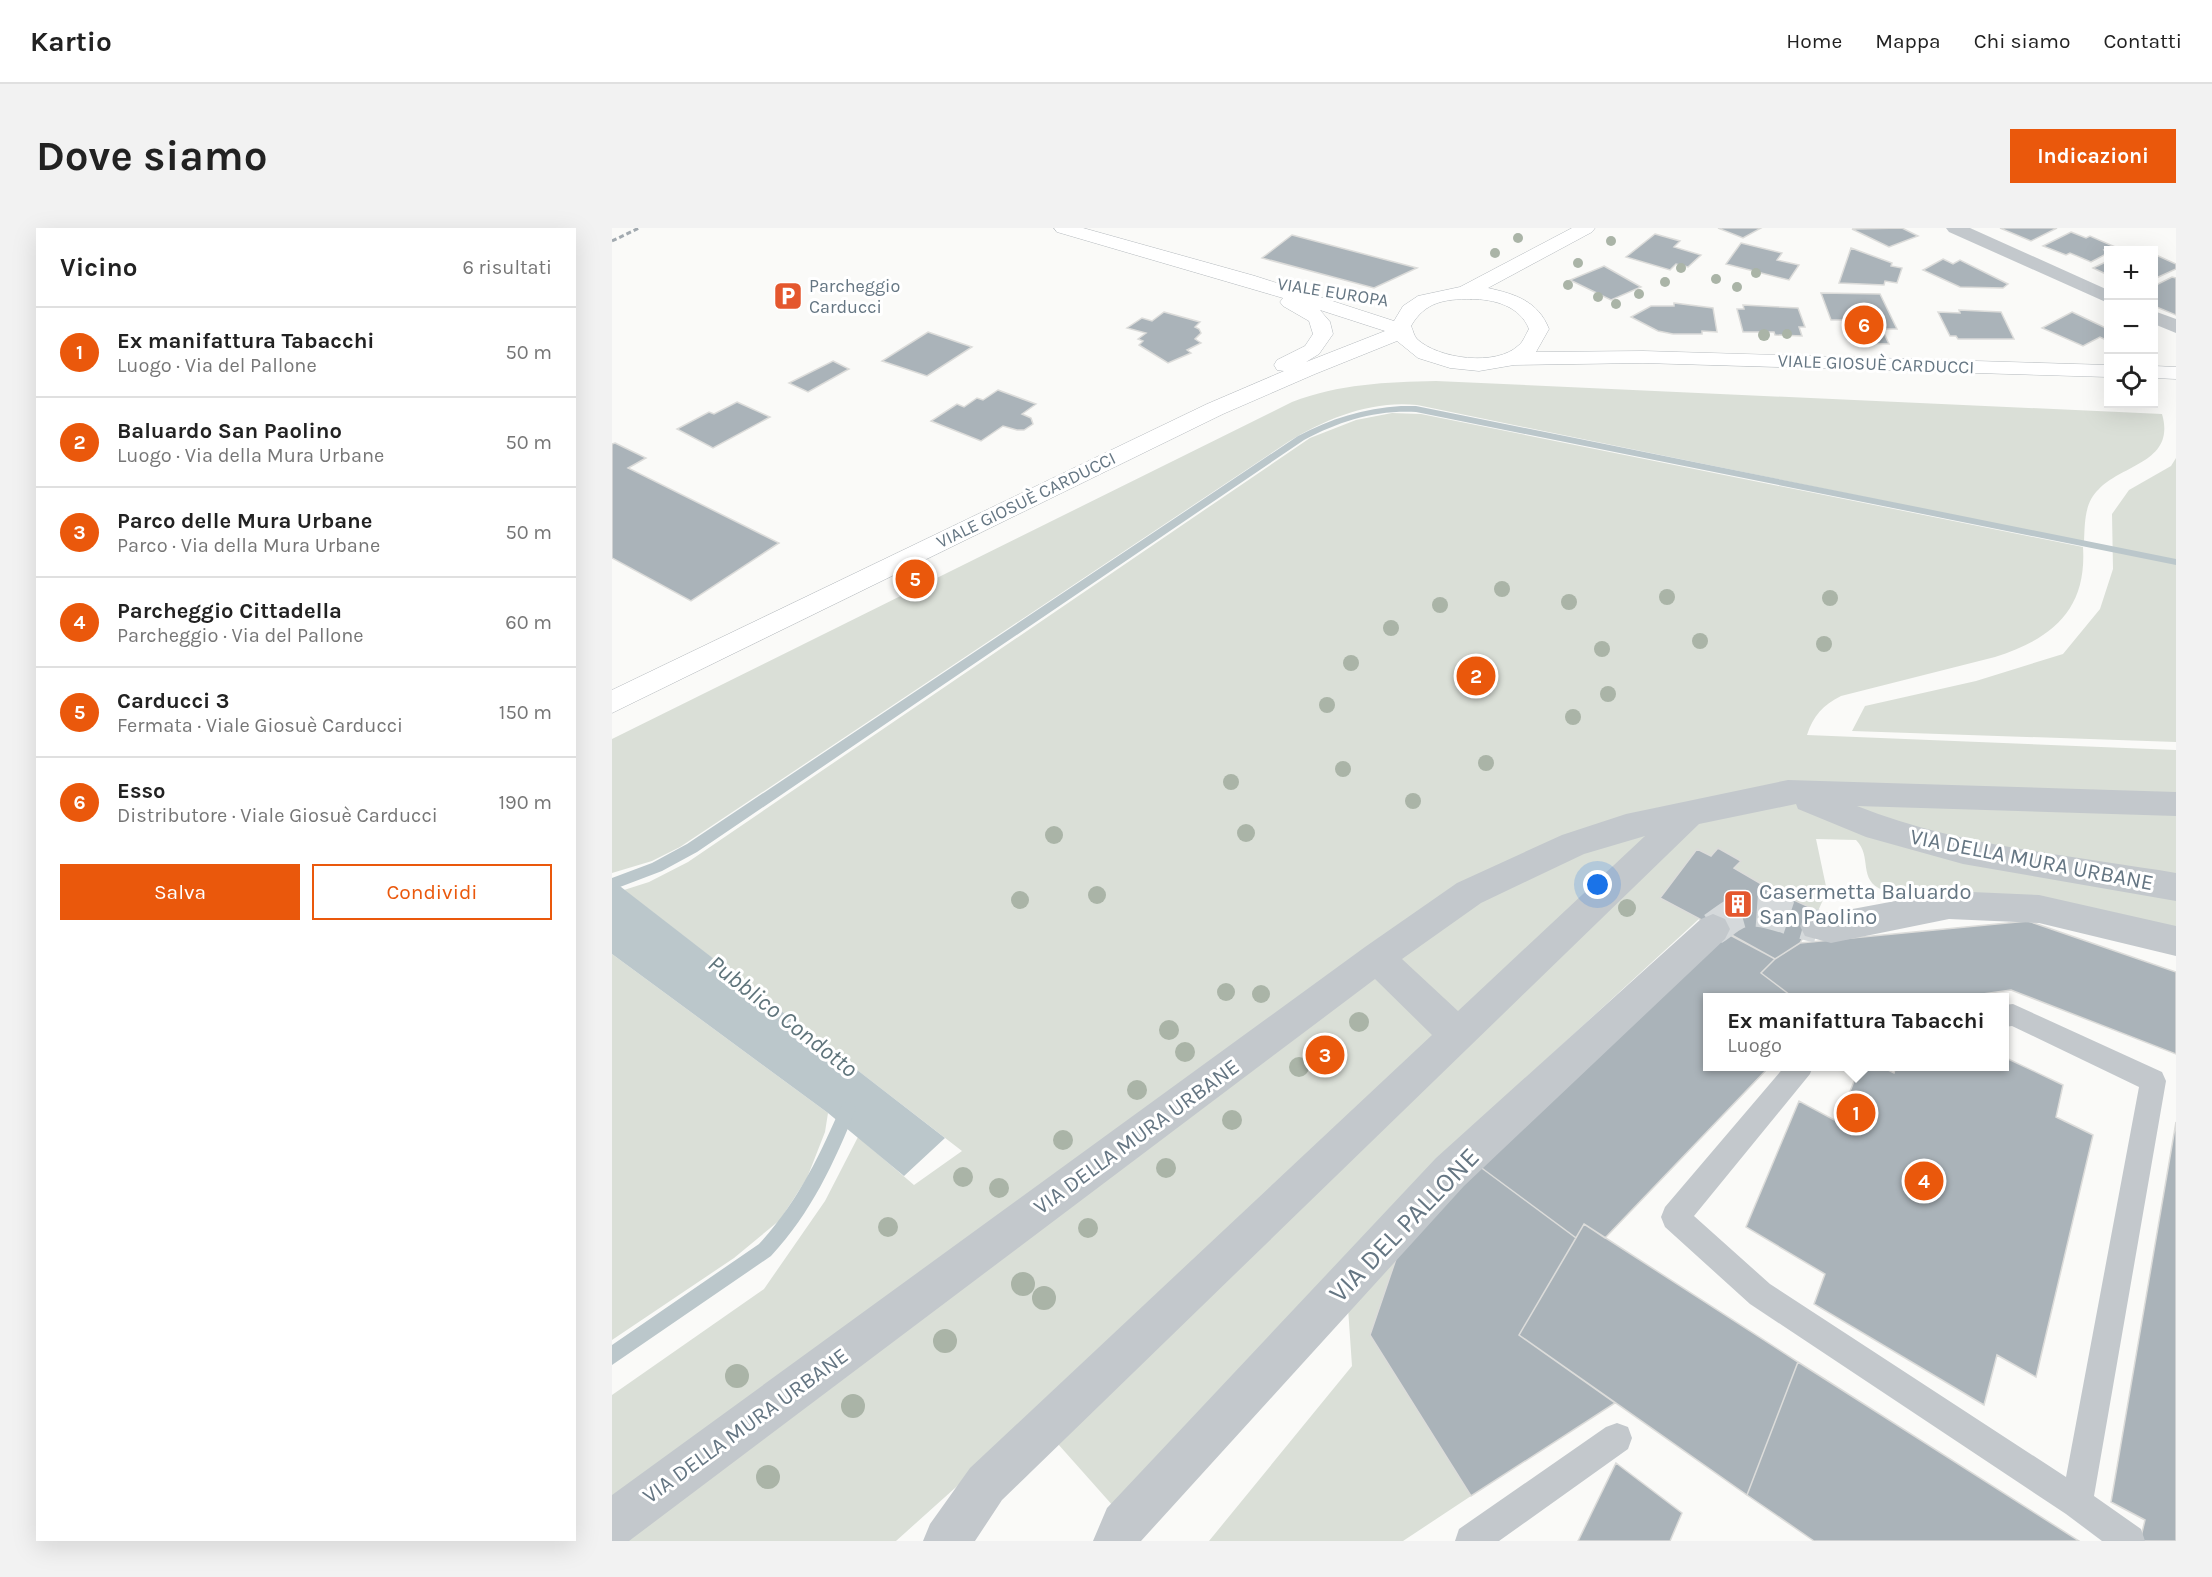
<!DOCTYPE html>
<html lang="it">
<meta charset="utf-8">
<style>
:root{--surface:#fff;--page:#f2f2f2;--text:#222;--muted:#767676;--line:#e0e0e0;--accent:#ea580c}
body{margin:0;font-family:Karla,sans-serif;background:var(--page);color:var(--text)}
.controls{position:absolute;right:18px;top:18px;display:grid;overflow:hidden;border-radius:0px;box-shadow:0 6px 24px #0002}
.controls button{width:54px;height:54px;display:grid;place-items:center;padding:0;border:0;border-bottom:2px solid var(--line);background:var(--surface);color:var(--text);font:30px sans-serif}
.you{position:absolute;left:986px;top:657px;width:21px;height:21px;margin:-15px;border:4px solid #fff;border-radius:50%;background:#1a73e8;box-shadow:0 0 0 9px #1a73e833}
.badge{display:grid;place-items:center;width:39px;height:39px;border-radius:50%;background:var(--accent);color:#fff;font-size:20px;font-weight:700}
.pin{position:absolute;translate:-50% -50%;border:3px solid #fff;box-shadow:0 2px 6px #0006}
.popup{position:absolute;left:1091px;top:765px;width:306px;height:78px;box-sizing:border-box;display:grid;place-content:center;border-radius:0px;background:var(--surface);filter:drop-shadow(0 2px 4px #0005);font-size:20px;white-space:nowrap;color:var(--muted)}
.popup b{font-size:22px;color:var(--text)}
.popup::after{content:'';position:absolute;left:50%;top:100%;margin-left:-12px;border:12px solid transparent;border-top-color:var(--surface)}
.list{margin:0;padding:0;list-style:none}
h2{display:flex;justify-content:space-between;align-items:center;height:78px;margin:0;padding:0 24px;font-size:26px}
h2 small{font-size:20px;font-weight:400;color:var(--muted)}
.list li{display:grid;grid-template-columns:39px 1fr auto;gap:18px;align-items:center;box-sizing:border-box;height:90px;padding:0 24px;border-top:2px solid var(--line)}
.list b{display:block;font-size:22px;white-space:nowrap}
.list p{margin:0;font-size:20px;white-space:nowrap;color:var(--muted)}
.list em{font-size:20px;font-style:normal;color:var(--muted)}
.actions{display:flex;gap:12px;padding:18px 24px}
.actions a{flex:1;padding:14px 0;border:2px solid var(--accent);border-radius:0px;text-align:center;font-size:21px;color:var(--accent)}
.actions .main{background:var(--accent);color:#fff}
.icon{flex:none;width:33px;height:33px;fill:none;stroke:currentColor;stroke-width:2;stroke-linecap:round;stroke-linejoin:round}
.map{position:relative;flex:none;width:1564px;height:1313px;overflow:hidden;border-radius:0px}
header{display:flex;align-items:center;gap:36px;box-sizing:border-box;height:84px;padding:0 30px;background:var(--surface);border-bottom:2px solid var(--line)}
header strong{font-size:28px}
nav{display:flex;gap:33px;margin-inline-start:auto;font-size:21px}
.intro{display:flex;align-items:center;justify-content:space-between;box-sizing:border-box;height:144px;padding:0 36px}
h1{margin:0;font-size:42px}
.button{padding:15px 27px;border-radius:0px;background:var(--accent);color:#fff;font-size:21px;font-weight:700}
main{display:flex;gap:36px;padding:0 36px}
aside{flex:1;background:var(--surface);border-radius:0px;box-shadow:0 6px 24px #0002}
.map>svg:first-child{display:block}
.green{fill:#dadfd7}
.water{fill:#bbc7cb}
.lines{fill:none;stroke-linecap:round;stroke-linejoin:round}
.stream{fill:#bbc7cb;fill-rule:evenodd}
.building{fill:#aab3b9;stroke:#dcdcda;stroke-width:1.5}
.street-tunnel{stroke:#d5d9db;stroke-width:33;stroke-dasharray:33 16;stroke-linecap:butt}
.primary-casing{stroke:#b5babe;stroke-width:1}
.lane{fill:#c3c8cc;fill-rule:evenodd}
.street{fill:#c3c8cc;fill-rule:evenodd}
.primary{fill:#fff;fill-rule:evenodd}
.rail{stroke:#a2aab0;stroke-width:3;stroke-dasharray:5 3;stroke-linecap:butt}
.tree{fill:#aab4a7}
.labels{text-anchor:middle;stroke-width:6;stroke-linejoin:round;paint-order:stroke}
.far-poi-label{font-size:18px;fill:#657683;stroke:#fff;text-anchor:start}
.far-street-label{font-size:18px;fill:#657683;stroke:#fff}
.street-label{font-size:22px;fill:#657683;stroke:#fff}
.poi-label{font-size:22px;fill:#657683;stroke:#fff;text-anchor:start}
.water-label{font-size:24px;font-style:italic;fill:#60757c;stroke:#fff}
.near-street-label{font-size:27px;fill:#657683;stroke:#fff}
</style>
<header>
<strong>Kartio</strong>
<nav><a>Home</a><a>Mappa</a><a>Chi siamo</a><a>Contatti</a></nav>
</header>
<div class="intro"><h1>Dove siamo</h1><a class="button">Indicazioni</a></div>
<main>
<aside>
<h2>Vicino<small>6 risultati</small></h2>
<ul class="list">
<li><span class="badge">1</span><div><b>Ex manifattura Tabacchi</b><p>Luogo · Via del Pallone</p></div><em>50 m</em></li>
<li><span class="badge">2</span><div><b>Baluardo San Paolino</b><p>Luogo · Via della Mura Urbane</p></div><em>50 m</em></li>
<li><span class="badge">3</span><div><b>Parco delle Mura Urbane</b><p>Parco · Via della Mura Urbane</p></div><em>50 m</em></li>
<li><span class="badge">4</span><div><b>Parcheggio Cittadella</b><p>Parcheggio · Via del Pallone</p></div><em>60 m</em></li>
<li><span class="badge">5</span><div><b>Carducci 3</b><p>Fermata · Viale Giosuè Carducci</p></div><em>150 m</em></li>
<li><span class="badge">6</span><div><b>Esso</b><p>Distributore · Viale Giosuè Carducci</p></div><em>190 m</em></li>
</ul>
<div class="actions"><a class="main">Salva</a><a>Condividi</a></div>
</aside>
<div class="map">
<svg width="1564" height="1313" viewBox="0 0 1564 1313">
<rect width="100%" height="100%" fill="#fafaf8"/>
<!-- green -->
<path class="green" d="M824,153L1550,186C1564,234 1511,236 1487,261C1472,275 1473,295 1472,314L805,177C761,172 714,190 676,214L68,619L40,633L0,645V511L680,174C727,156 774,154 824,153Z
M780,185L809,186L1471,319C1475,382 1440,411 1383,429L1229,468C1211,477 1201,488 1195,507L1564,522V700L1405,667L1271,662C1245,652 1261,629 1244,612L1204,611L1215,663L1206,683L1158,661L1122,640L1128,633L1106,620L1099,628L1085,621L1048,670L1088,690L827,930L502,1279L422,1189L284,1313H0V1167L152,1061L213,973L246,909L302,957L350,923L12,662L37,654L76,634L698,210L744,192Z
M1564,230V514L1240,503L1253,478L1364,453L1451,426L1488,381L1501,341L1500,286L1517,262L1559,238Z
M0,726L216,885L213,904L195,950L168,992L122,1030L0,1112Z
M785,1028L758,1107L859,1268L791,1313H597L740,1138L736,1080Z"/>
<!-- water -->
<path class="water" d="M0,652L333,910L292,948L216,885L0,726Z"/>
<g class="lines">
<!-- stream -->
<path class="stream" d="M789,178H804L1564,331V337L804,184C763,182 728,193 692,212L85,624L50,643L0,662V650L40,635L75,616L686,208C718,191 752,180 789,178Z
M236,873L242,876L244,881C222,935 199,985 159,1028L0,1137V1117L147,1016C186,974 208,927 230,876Z"/>
</g>
<!-- building -->
<path class="building" d="M1106,0H1149L1131,10Z
M1290,0L1306,8L1277,19L1240,1Z
M1388,0H1445L1419,13Z
M1459,4L1474,10L1478,8L1501,18L1492,22L1496,25L1479,34L1458,25L1454,27L1431,18Z
M1043,6L1068,13L1062,19L1089,27L1076,39L1064,36L1058,42L1014,29Z
M680,7L805,40L762,60L650,30Z
M1129,15L1170,25L1165,32L1187,37L1177,52L1114,36Z
M1239,20L1280,35L1279,38L1290,40L1285,55L1273,53L1272,57L1227,55Z
M1542,26L1564,36V41L1542,51Z
M1331,31L1341,36L1348,32L1396,56L1391,60L1348,59L1311,42Z
M1496,33V47L1481,40Z
M992,38L1029,59L999,72L958,52Z
M1560,49L1564,50V87L1542,78V58Z
M1209,65L1268,66L1285,101H1270L1277,116L1246,115L1236,92H1219Z
M1062,75L1101,80L1105,104L1090,103V106H1061L1046,103L1019,89L1039,78H1062Z
M1131,77L1186,80L1193,99H1187L1190,108L1163,107L1162,104H1131L1125,81H1132Z
M1347,82L1389,84L1402,111H1346L1344,108H1338L1326,84L1348,85Z
M552,84L588,94L583,99L587,101L589,105L583,111L589,115L575,122L579,125L556,135L527,117L531,113L526,111L534,105L515,100L530,90L540,93Z
M1460,84L1496,101V113L1488,109L1471,118L1430,100Z
M316,104L360,119L315,148L270,133Z
M221,133L237,141L196,164L177,155Z
M386,162L424,176L410,186L419,190L421,196L412,202H405L391,198L369,213L319,193L345,176L352,179L365,170L371,172Z
M125,174L158,189L101,220L65,201L97,184L102,186Z
M3,215L34,230L16,240L167,315L79,373L0,330V216Z
M1106,620L1129,633L1122,640L1158,661L1206,683L1188,715L1163,731L1048,670L1085,621L1099,628Z
M1416,693L1564,744V826L1399,762L1342,770H1182L1149,745L1163,731L1188,715Z
M1116,705L1163,731L1149,745L1182,770H1096V838H1158L993,1010L972,996L964,1010L867,938Z
M1392,829L1451,857L1444,889L1481,907L1424,1149L1385,1127L1372,1177L1202,1076L1213,1046L1134,999L1187,873L1226,894L1248,838H1268L1282,845L1284,838H1392Z
M1564,894V1313H1528L1533,1292L1499,1274Z
M867,938L964,1010L907,1107L1003,1175L859,1268L758,1107L785,1028Z
M972,996L1186,1134L1135,1267L907,1107Z
M1186,1134L1467,1313H1202L1135,1267Z
M1004,1235L1070,1285L1058,1313H966Z"/>
<g class="lines">
<!-- street-tunnel -->
<path class="street-tunnel" d="M1101,701C1109,696 1116,689 1125,685C1150,675 1180,694 1205,698"/>
<!-- primary casing -->
<g class="primary-casing">
<path id="primary" d="M442,0H471L643,48L782,93L791,78L806,68L848,59L960,0H983L980,4L876,60C903,66 926,73 937,101L924,124L1031,123L1496,137V149L1031,135L902,137L867,143L838,140L806,130L785,113L703,146L611,186L0,485V462L595,176L672,143L665,142L662,137L665,132L693,118L701,106L697,93L671,78L668,74L671,70L445,4ZM859,71C882,71 908,78 917,101C914,106 911,114 907,117C885,139 826,131 805,111C802,108 801,102 799,98C813,74 832,71 859,71ZM708,82L773,103L694,134L707,126L721,106L718,94Z
M1542,138L1564,139V151L1542,150Z"/>
</g>
<!-- lane -->
<path class="lane" d="M1401,776L1550,844L1554,853L1482,1268L1529,1301L1533,1313H1490L1454,1286L1138,1076L1053,999L1049,989L1053,979L1173,838H1201L1198,846L1082,988L1158,1056L1454,1249L1527,859L1400,798L1392,799V777Z
M1005,1195L1016,1199L1020,1210L1016,1221L887,1313H843L847,1301L994,1199Z"/>
<!-- street -->
<path class="street" d="M1334,0H1358L1496,62V75L1337,4Z
M1542,83L1564,91V105L1542,96Z
M1176,552L1564,564V588L1245,578C1341,617 1461,628 1564,645V673L1351,636L1254,609L1186,581L1184,576L1087,596L390,1272L363,1313H311L318,1296L358,1240L820,807L763,751L17,1313H0V1267L753,719L845,655L950,607L1014,586ZM1033,608L846,783L790,731L869,675L972,626Z
M1337,663L1427,667L1564,698V728L1427,695L1337,691L1219,715L1193,708L1188,698L1193,688L1205,683L1219,685Z
M1101,686L1113,691L1118,701L1113,711L852,958L529,1313H481L495,1280L824,930L1089,691Z"/>
<!-- primary -->
<use href="#primary" class="primary"/>
<!-- rail -->
<path class="rail" d="M0,13L27,0"/>
</g>
<!-- trees -->
<g class="tree">
<circle cx="906" cy="10" r="5"/>
<circle cx="999" cy="13" r="5"/>
<circle cx="883" cy="25" r="5"/>
<circle cx="966" cy="35" r="5"/>
<circle cx="1069" cy="40" r="5"/>
<circle cx="1144" cy="45" r="5"/>
<circle cx="1104" cy="51" r="5"/>
<circle cx="1053" cy="54" r="5"/>
<circle cx="956" cy="57" r="5"/>
<circle cx="1125" cy="59" r="5"/>
<circle cx="1027" cy="66" r="5"/>
<circle cx="986" cy="69" r="5"/>
<circle cx="1004" cy="76" r="5"/>
<circle cx="1175" cy="106" r="5"/>
<circle cx="1152" cy="107" r="6"/>
<circle cx="890" cy="361" r="8"/>
<circle cx="1055" cy="369" r="8"/>
<circle cx="1218" cy="370" r="8"/>
<circle cx="957" cy="374" r="8"/>
<circle cx="828" cy="377" r="8"/>
<circle cx="779" cy="400" r="8"/>
<circle cx="1088" cy="413" r="8"/>
<circle cx="1212" cy="416" r="8"/>
<circle cx="990" cy="421" r="8"/>
<circle cx="739" cy="435" r="8"/>
<circle cx="996" cy="466" r="8"/>
<circle cx="715" cy="477" r="8"/>
<circle cx="961" cy="489" r="8"/>
<circle cx="874" cy="535" r="8"/>
<circle cx="731" cy="541" r="8"/>
<circle cx="619" cy="554" r="8"/>
<circle cx="801" cy="573" r="8"/>
<circle cx="634" cy="605" r="9"/>
<circle cx="442" cy="607" r="9"/>
<circle cx="485" cy="667" r="9"/>
<circle cx="408" cy="672" r="9"/>
<circle cx="1015" cy="680" r="9"/>
<circle cx="614" cy="764" r="9"/>
<circle cx="649" cy="766" r="9"/>
<circle cx="747" cy="794" r="10"/>
<circle cx="557" cy="802" r="10"/>
<circle cx="573" cy="824" r="10"/>
<circle cx="687" cy="839" r="10"/>
<circle cx="525" cy="862" r="10"/>
<circle cx="620" cy="892" r="10"/>
<circle cx="451" cy="912" r="10"/>
<circle cx="554" cy="940" r="10"/>
<circle cx="351" cy="949" r="10"/>
<circle cx="387" cy="960" r="10"/>
<circle cx="276" cy="999" r="10"/>
<circle cx="476" cy="1000" r="10"/>
<circle cx="411" cy="1056" r="12"/>
<circle cx="432" cy="1070" r="12"/>
<circle cx="333" cy="1113" r="12"/>
<circle cx="125" cy="1148" r="12"/>
<circle cx="241" cy="1178" r="12"/>
<circle cx="156" cy="1249" r="12"/>
</g>
<!-- icons -->
<defs>
<g id="parking-square" transform="scale(1.5)"><rect x="-9" y="-9" width="18" height="18" rx="4" fill="#e4572e" stroke="#fff"/><path d="M-3.5-5.5H1a3.5 3.5 0 0 1 0 7H-1V5.5H-3.5ZM-1-3.4V-.6H.8a1.4 1.4 0 0 0 0-2.8Z" fill="#fff"/></g>
<g id="building-square" transform="scale(1.5)"><rect x="-9" y="-9" width="18" height="18" rx="4" fill="#e4572e" stroke="#fff"/><path d="M-4-6H4V6H1V3H-1V6H-4ZM-2.5-4.3h1.7v1.8h-1.7ZM.8-4.3h1.7v1.8H.8ZM-2.5-1h1.7V.8h-1.7ZM.8-1h1.7V.8H.8Z" fill="#fff"/></g>
</defs>
<g fill-rule="evenodd">
<use href="#parking-square" x="176" y="68"/>
<use href="#building-square" x="1126" y="676"/>
</g>
<g class="labels">
<!-- far-poi labels -->
<g class="far-poi-label">
<text x="197" y="64">Parcheggio<tspan x="197" dy="21">Carducci</tspan></text>
</g>
<!-- far-street labels -->
<g class="far-street-label">
<text transform="translate(721 64) rotate(9)" y="6">VIALE EUROPA</text>
<text transform="translate(1264 136) rotate(2)" y="6">VIALE GIOSUÈ CARDUCCI</text>
<text transform="translate(414 272) rotate(-26)" y="6">VIALE GIOSUÈ CARDUCCI</text>
</g>
<!-- street labels -->
<g class="street-label">
<text transform="translate(1420 631) rotate(11)" y="8">VIA DELLA MURA URBANE</text>
<text transform="translate(524 908) rotate(-36)" y="8">VIA DELLA MURA URBANE</text>
<text transform="translate(133 1197) rotate(-36)" y="8">VIA DELLA MURA URBANE</text>
</g>
<!-- poi labels -->
<g class="poi-label">
<text x="1147" y="671">Casermetta Baluardo<tspan x="1147" dy="25">San Paolino</tspan></text>
</g>
<!-- water labels -->
<g class="water-label">
<text transform="translate(171 788) rotate(38)" y="8">Pubblico Condotto</text>
</g>
<!-- near-street labels -->
<g class="near-street-label">
<text transform="translate(792 997) rotate(-46)" y="9">VIA DEL PALLONE</text>
</g>
</g>
</svg>
<div class="controls">
<button>+</button>
<button>−</button>
<button><svg class="icon" aria-label="locate" viewBox="0 0 24 24"><circle cx="12" cy="12" r="6"/><path d="M12 2v4M12 18v4M2 12h4M18 12h4"/></svg></button>
</div>
<div class="you"></div>
<div class="pin badge" style="left:1244px;top:885px">1</div>
<div class="popup"><b>Ex manifattura Tabacchi</b>Luogo</div>
<div class="pin badge" style="left:864px;top:448px">2</div>
<div class="pin badge" style="left:713px;top:827px">3</div>
<div class="pin badge" style="left:1312px;top:953px">4</div>
<div class="pin badge" style="left:303px;top:351px">5</div>
<div class="pin badge" style="left:1252px;top:97px">6</div>
</div>
</main>
